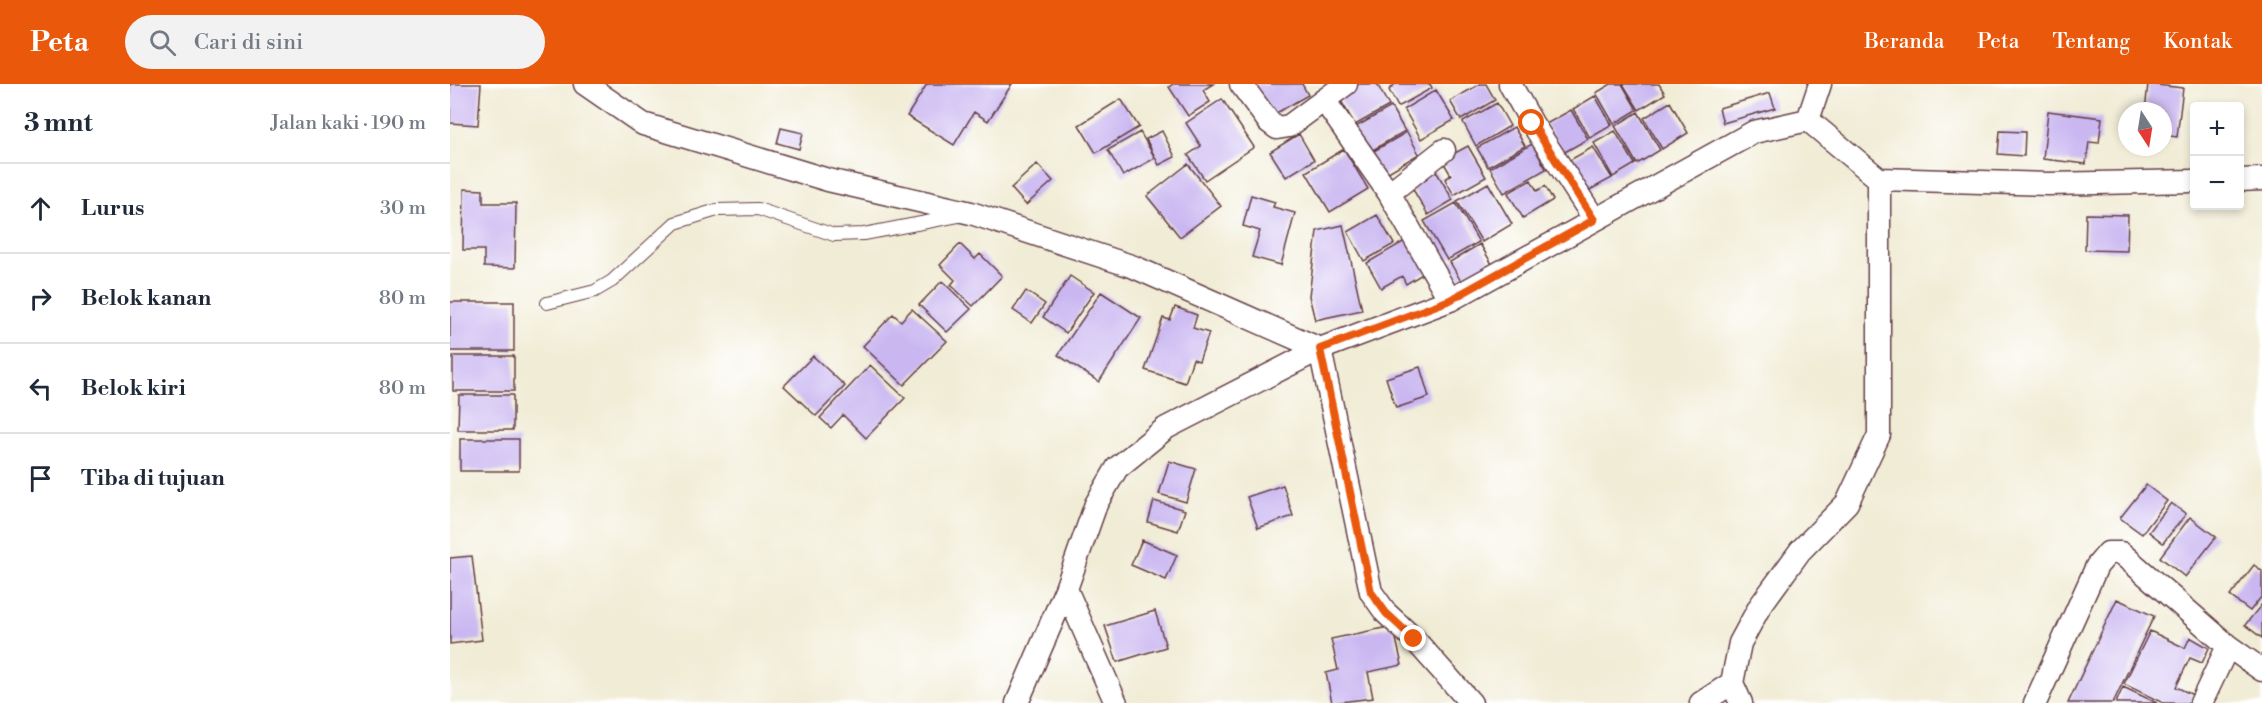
<!DOCTYPE html>
<html lang="id">
<meta charset="utf-8">
<style>
:root{--surface:#fff;--page:#f2f2f3;--text:#1f2937;--muted:#747a83;--line:#e0e1e3;--accent:#ea580c}
body{margin:0;font-family:"Libre Bodoni",serif;background:var(--page);color:var(--text)}
.controls{position:absolute;right:18px;top:18px;display:grid;overflow:hidden;border-radius:6px;box-shadow:0 3px 9px #0003}
.controls button{width:54px;height:54px;display:grid;place-items:center;padding:0;border:0;border-bottom:2px solid var(--line);background:var(--surface);color:var(--text);font:30px sans-serif}
.compass{position:absolute;left:1668px;top:18px;width:54px;height:54px;border-radius:50%;background:var(--surface);box-shadow:0 3px 9px #0003;rotate:168deg}
.stop{position:absolute;width:18px;height:18px;margin:-14px;border:4px solid #ea580c;border-radius:50%;background:#fff}
.stop.end{background:#ea580c;border-color:#fff;box-shadow:0 2px 6px #0008}
.list{margin:0;padding:0;list-style:none}
h2{display:flex;justify-content:space-between;align-items:center;height:78px;margin:0;padding:0 24px;font-size:26px}
h2 small{font-size:20px;font-weight:400;color:var(--muted)}
.list li{display:grid;grid-template-columns:39px 1fr auto;gap:18px;align-items:center;box-sizing:border-box;height:90px;padding:0 24px;border-top:2px solid var(--line)}
.list b{display:block;font-size:22px;white-space:nowrap}
.list em{font-size:20px;font-style:normal;color:var(--muted)}
.icon{flex:none;width:33px;height:33px;fill:none;stroke:currentColor;stroke-width:2;stroke-linecap:round;stroke-linejoin:round}
.map{position:relative;flex:none;width:1812px;height:619px;overflow:hidden}
header{display:flex;align-items:center;gap:36px;box-sizing:border-box;height:84px;padding:0 30px;background:var(--accent);color:#fff}
header strong{font-size:28px}
nav{display:flex;gap:33px;margin-inline-start:auto;font-size:21px}
.search{width:420px;height:54px;background:var(--page);display:flex;align-items:center;gap:15px;box-sizing:border-box;padding:0 21px;border-radius:33px;color:var(--muted);font-size:22px}
main{display:flex}
aside{flex:1;background:var(--surface)}
.map>svg:first-child{display:block}
.building{fill:#cab7f1}
.lines{fill:none;stroke-linecap:round;stroke-linejoin:round}
.lane-casing{stroke:#633e44;stroke-width:14}
.street-casing{stroke:#633e44;stroke-width:25}
.lane{stroke:#fff;stroke-width:12}
.street{stroke:#fff;stroke-width:22}
.route{stroke:#ea580c;stroke-width:8}
</style>
<header>
<strong>Peta</strong>
<div class="search"><svg class="icon" aria-label="search" viewBox="0 0 24 24"><circle cx="10" cy="10" r="6"/><path d="M15 15l6 6"/></svg>Cari di sini</div>
<nav><a>Beranda</a><a>Peta</a><a>Tentang</a><a>Kontak</a></nav>
</header>
<main>
<aside>
<h2>3 mnt<small>Jalan kaki · 190 m</small></h2>
<ul class="list">
<li><svg class="icon" aria-label="ahead" viewBox="0 0 24 24"><path d="M12 20V5M6 11l6-6 6 6"/></svg><div><b>Lurus</b></div><em>30 m</em></li>
<li><svg class="icon" aria-label="right" viewBox="0 0 24 24"><path d="M7 20v-9h11M14 6l5 5-5 5"/></svg><div><b>Belok kanan</b></div><em>80 m</em></li>
<li><svg class="icon" aria-label="left" viewBox="0 0 24 24"><path d="M17 20v-9H6M10 6l-5 5 5 5"/></svg><div><b>Belok kiri</b></div><em>80 m</em></li>
<li><svg class="icon" aria-label="arrive" viewBox="0 0 24 24"><path d="M6 21V4h12l-3 4 3 4H6"/></svg><div><b>Tiba di tujuan</b></div></li>
</ul>
</aside>
<div class="map">
<svg width="1812" height="619" viewBox="0 0 1812 619">
<rect width="100%" height="100%" fill="#fff"/>
<filter id="ink" filterUnits="userSpaceOnUse"><feTurbulence type="fractalNoise" baseFrequency=".0167" numOctaves="2"/><feDisplacementMap in="SourceGraphic" scale="12" xChannelSelector="R" yChannelSelector="G"/><feConvolveMatrix kernelMatrix="1 2 1 2 8 2 1 2 1" color-interpolation-filters="sRGB"/></filter>
<filter id="wash" filterUnits="userSpaceOnUse"><feTurbulence type="fractalNoise" baseFrequency=".008" numOctaves="4" result="noise"/><feDisplacementMap in="SourceGraphic" scale="24" xChannelSelector="R" yChannelSelector="G"/><feGaussianBlur stdDeviation="1.35" result="paint"/><feColorMatrix in="noise" values="0 0 0 0 0 0 0 0 0 0 0 0 0 0 0 0 0 1.4 0 .05"/><feComposite in="paint" operator="in"/></filter>
<g filter="url(#wash)">
<rect width="100%" height="100%" fill="#f1ecd5"/>
<g id="blocks">
<!-- building -->
<path class="building" d="M0,0H31L28,41L0,39Z
M477,0H562L538,37L524,28L504,61L457,32Z
M723,0H763L753,6L760,18L738,32L719,3Z
M804,0H852L858,11L823,31Z
M904,0H927L939,22L905,41L887,10Z
M945,0H980L982,4L948,23L939,6Z
M1030,0H1036L1045,16L1011,36L1000,17Z
M1161,0H1172L1187,26L1164,40L1146,9Z
M1173,0H1209L1215,10L1189,26Z
M1698,0L1733,4L1727,53L1713,51V27H1695Z
M986,6L1004,36L971,55L954,25Z
M1320,9L1325,24L1273,39L1269,24Z
M1145,12L1162,41L1140,54L1123,25Z
M671,15L689,43L646,69L629,41Z
M772,15L804,63L755,96L738,71L751,62L736,39Z
M1220,18L1238,49L1212,65L1194,34Z
M1047,19L1060,42L1026,62L1013,38Z
M941,23L955,47L916,70L902,45Z
M1121,26L1138,55L1113,69L1096,40Z
M1598,27L1652,34L1649,59L1639,58L1636,80L1593,75Z
M1188,28L1210,66L1187,80L1165,42Z
M1064,43L1075,62L1038,83L1027,64Z
M331,44L353,49L349,65L327,59Z
M712,47L725,73L709,81L696,55Z
M1165,47L1185,80L1163,93L1144,59Z
M1550,47L1575,48L1574,72L1548,70Z
M690,48L705,74L673,92L658,66Z
M957,48L969,70L930,93L917,71Z
M849,50L864,76L836,93L820,68Z
M1082,60L1096,85L1054,109L1040,84Z
M1018,62L1036,93L1004,111L995,95L1001,91L992,76Z
M1143,63L1162,94L1138,107L1120,76Z
M894,65L918,105L880,128L856,88Z
M587,80L603,97L576,121L561,104Z
M738,80L771,122L730,153L697,112Z
M986,87L1003,116L978,131L961,102Z
M1081,96L1087,107L1095,102L1103,116L1073,134L1058,109Z
M1038,99L1062,140L1032,158L1007,117Z
M14,105L33,106V119H66L65,184L34,183V166H13Z
M801,111L825,118L823,123L845,129L831,181L802,173L810,147L793,142Z
M1006,119L1029,158L997,176L974,137Z
M1636,130L1678,131L1677,167L1635,166Z
M927,131L944,160L914,177L898,148Z
M893,141L912,226L865,236L859,212L867,147Z
M960,154L979,186L956,200L952,192L931,204L917,179Z
M510,160L525,175L530,170L552,192L523,222L501,201L505,196L490,181Z
M1030,160L1042,180L1012,199L1000,178Z
M620,192L644,208L616,249L593,233Z
M492,197L521,225L497,248L469,221Z
M576,207L595,220L582,239L563,226Z
M651,208L691,234L649,298L608,271Z
M0,218H64V267H0Z
M725,223L747,231L743,244L759,249L749,277L743,275L735,299L695,286L713,234L720,236Z
M462,225L497,257L454,301L413,262L443,230L451,237Z
M3,272H64V307H3Z
M363,272L395,302L366,332L334,302Z
M420,281L455,314L416,354L393,331L381,344L370,334Z
M970,283L979,313L946,324L936,294Z
M9,311H63V346H8Z
M10,355H69V387H10Z
M719,377L746,385L736,418L709,410Z
M833,401L843,432L808,444L797,413Z
M1696,401L1717,417L1692,450L1670,434Z
M704,417L735,426L728,447L698,438Z
M1721,419L1736,430L1713,459L1699,448Z
M1740,433L1766,453L1735,493L1710,473Z
M692,456L727,471L716,496L681,481Z
M22,472L32,556L0,560V474Z
M1804,481L1812,487V512L1800,527L1780,512Z
M1667,515L1704,532L1663,619H1618Z
M1812,520V554L1795,541Z
M705,527L716,563L667,578L655,542Z
M943,542L952,581L918,588L923,614L882,619L876,589L888,586L881,555Z
M1700,547L1735,564L1740,553L1759,564L1752,579L1740,574L1726,603L1743,611L1740,619H1713L1674,600Z
M1673,603L1707,619H1666Z"/>
</g>
</g>
<g filter="url(#ink)">
<use href="#blocks" fill-opacity="0" stroke="#633e44" stroke-width="1.5"/>
<g class="lines">
<!-- lane casing -->
<g class="lane-casing">
<path id="lane" d="M97,219L145,207L162,197L225,139L267,126L308,125L384,151L414,150L508,132"/>
</g>
<!-- street casing -->
<g class="street-casing">
<path id="street" d="M135,0L193,40L378,96L521,129L684,183L870,265
M791,0L819,38L827,44L839,42L896,0
M1060,0L1082,39L1145,136
M874,16L939,109L1000,216
M1358,36L1370,0
M1790,96L1812,95
M939,109L994,66
M870,265L921,508L936,529L964,555L1021,619
M616,505L666,619
M567,619L616,505L646,420L667,384L716,344L870,265L1000,216L1304,48L1358,36L1429,95L1598,100L1744,97
M1251,619L1282,599
M1291,619L1282,599L1290,559L1310,522L1350,467L1397,419L1429,351V95
M1585,619L1647,482L1658,469H1671L1778,562L1812,586
M1751,619L1778,562"/>
</g>
<!-- lane -->
<use href="#lane" class="lane"/>
<!-- street -->
<use href="#street" class="street"/>
</g>
</g>
<g class="lines" filter="url(#ink)">
<!-- route -->
<path class="route" d="M964,555L936,529L921,508L870,265L1000,216L1144,136L1082,39"/>
</g>
</svg>
<div class="controls">
<button>+</button>
<button>−</button>
</div>
<svg class="compass" viewBox="-18 -18 36 36"><path d="M0-13l5 13h-10z" fill="#e53935"/><path d="M0 13l5-13h-10z" fill="#747a83"/></svg>
<div class="stop" style="left:1082px;top:39px"></div>
<div class="stop end" style="left:964px;top:555px"></div>
</div>
</main>
